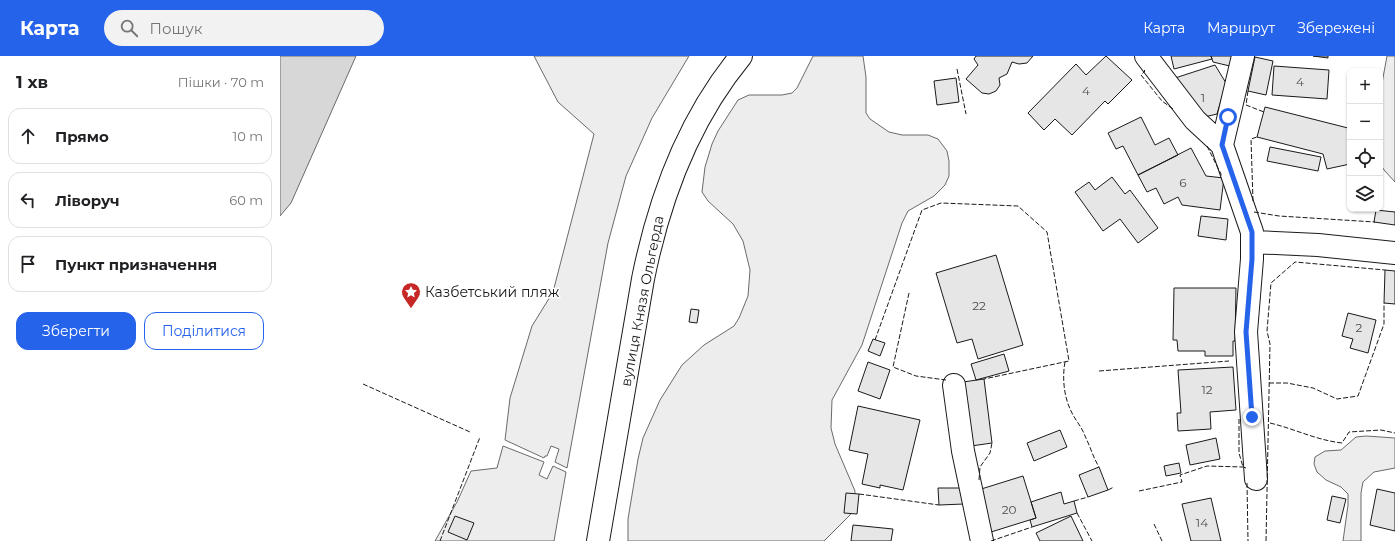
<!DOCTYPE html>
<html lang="uk">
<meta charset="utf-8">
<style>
:root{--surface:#fff;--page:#f2f2f2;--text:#202124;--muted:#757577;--line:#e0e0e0;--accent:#2563eb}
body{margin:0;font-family:Montserrat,sans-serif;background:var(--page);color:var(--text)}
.controls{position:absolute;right:12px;top:12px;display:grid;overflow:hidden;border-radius:8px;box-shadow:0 1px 3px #0004}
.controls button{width:36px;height:36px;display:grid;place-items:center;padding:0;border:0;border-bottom:1px solid var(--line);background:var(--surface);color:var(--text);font:20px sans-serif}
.stop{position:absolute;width:12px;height:12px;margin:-9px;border:3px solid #2563eb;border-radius:50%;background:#fff}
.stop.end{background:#2563eb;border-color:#fff;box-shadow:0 1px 4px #0008}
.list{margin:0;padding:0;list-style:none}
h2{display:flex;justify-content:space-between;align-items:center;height:52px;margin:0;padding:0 16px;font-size:17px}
h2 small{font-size:13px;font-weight:400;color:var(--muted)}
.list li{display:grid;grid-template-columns:26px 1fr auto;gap:12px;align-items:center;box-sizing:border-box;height:56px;margin:0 8px 8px;padding:0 8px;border:1px solid var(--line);border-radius:12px}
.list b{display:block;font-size:15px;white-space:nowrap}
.list em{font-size:13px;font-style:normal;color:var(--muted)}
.actions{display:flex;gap:8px;padding:12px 16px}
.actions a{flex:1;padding:9px 0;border:1px solid var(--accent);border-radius:12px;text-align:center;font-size:14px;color:var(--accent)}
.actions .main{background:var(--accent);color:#fff}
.icon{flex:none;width:22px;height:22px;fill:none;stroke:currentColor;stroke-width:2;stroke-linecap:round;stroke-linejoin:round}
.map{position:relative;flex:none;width:1115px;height:485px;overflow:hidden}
header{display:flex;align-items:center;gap:24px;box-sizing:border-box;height:56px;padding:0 20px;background:var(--accent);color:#fff}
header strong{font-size:19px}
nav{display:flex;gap:22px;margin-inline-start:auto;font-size:14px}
.search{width:280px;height:36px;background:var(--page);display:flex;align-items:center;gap:10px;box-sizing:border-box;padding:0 14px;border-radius:22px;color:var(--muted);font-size:15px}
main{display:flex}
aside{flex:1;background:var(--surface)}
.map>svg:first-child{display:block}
.built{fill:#ededed;stroke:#6a6a6a}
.water{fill:#d7d7d7;stroke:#6a6a6a}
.building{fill:#e6e6e6;stroke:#1a1a1a}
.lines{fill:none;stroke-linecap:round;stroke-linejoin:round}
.minor-casing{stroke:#1a1a1a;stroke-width:24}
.minor{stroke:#fff;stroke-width:22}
.fence{stroke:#1a1a1a;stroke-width:1;stroke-dasharray:5 2;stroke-linecap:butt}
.route{stroke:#2563eb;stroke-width:5}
.labels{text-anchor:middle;stroke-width:3;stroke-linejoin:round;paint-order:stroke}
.number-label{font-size:12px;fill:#4d4d4d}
.poi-label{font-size:14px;fill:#1a1a1a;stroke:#fff;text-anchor:start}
.street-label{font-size:14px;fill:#1a1a1a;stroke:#fff}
</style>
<header>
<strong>Карта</strong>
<div class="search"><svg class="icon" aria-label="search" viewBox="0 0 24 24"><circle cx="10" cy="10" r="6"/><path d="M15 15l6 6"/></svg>Пошук</div>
<nav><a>Карта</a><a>Маршрут</a><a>Збережені</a></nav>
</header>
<main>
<aside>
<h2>1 хв<small>Пішки · 70 m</small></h2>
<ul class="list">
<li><svg class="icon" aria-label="ahead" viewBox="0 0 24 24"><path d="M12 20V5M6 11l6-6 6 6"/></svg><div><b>Прямо</b></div><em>10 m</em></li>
<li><svg class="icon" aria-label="left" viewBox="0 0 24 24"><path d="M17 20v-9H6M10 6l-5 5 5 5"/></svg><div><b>Ліворуч</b></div><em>60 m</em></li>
<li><svg class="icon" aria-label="arrive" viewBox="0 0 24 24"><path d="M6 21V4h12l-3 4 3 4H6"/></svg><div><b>Пункт призначення</b></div></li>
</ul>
<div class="actions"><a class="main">Зберегти</a><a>Поділитися</a></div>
</aside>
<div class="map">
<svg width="1115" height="485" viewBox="0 0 1115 485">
<rect width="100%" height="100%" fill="#fff"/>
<!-- built -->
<path class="built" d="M254,0H409L372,62L346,120L328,187L287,412L275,406L279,393L271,390L267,400H265L264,402L225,384L230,342L252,270L273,236L314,78L278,46Z
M533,0H583L586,21V57L590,63L609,76L622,79H648L658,83L667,95L669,105V120L665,129L654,140L628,155L622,167L582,289L552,344L551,372L555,388L575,435L574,452L570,459L544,485H348V463L358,403L363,382L380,344L402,309L424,289L454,270L459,262L468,240L470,214L463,185L453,168L428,145L422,136L425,111L432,88L438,75L458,44L469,39H502L512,37L517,32Z
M1107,0H1115V126L1104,114L1100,107V38Z
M1086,380L1115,382V412L1094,416L1083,426L1081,437V485H1063L1068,449V438L1061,431L1046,424L1037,416L1034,408L1035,401L1045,395L1061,394L1076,381Z
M223,390L264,406L259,419L267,423L273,410L286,416L274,485H155L177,446L191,415L217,412Z"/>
<!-- water -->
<path class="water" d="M0,0H76L11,147L0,160Z"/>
<!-- building -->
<path class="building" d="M696,0H753L747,7L739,8L732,6L727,18L719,22L720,29L716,35L709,38L702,37L686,23L698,9L694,3Z
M826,0L852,24L828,48L825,45L792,79L775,63L764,74L748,57L796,8L806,19Z
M891,0H931L932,3L894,13Z
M931,0H957L954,11L933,6Z
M1033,0H1048V2Z
M975,1L993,5L986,39L968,35Z
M935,9L946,27L937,58L920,62L892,23Z
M994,10L1049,14L1047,43L992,39Z
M676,22L679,46L657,49L654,25Z
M985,51L1068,72L1070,81V108L1047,113L1043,98L977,81Z
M861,61L875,89L889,82L898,99L858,119L843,90L836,93L828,77Z
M990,91L1041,101L1038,115L987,105Z
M911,92L926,120L944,122L940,154L902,149L898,141L884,148L876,132L867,136L858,119Z
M832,121L845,138L850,134L878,172L858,187L840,163L823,175L795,136L809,126L815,134Z
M1096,154L1115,156V169L1094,166Z
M921,160L948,163L946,184L918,180Z
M716,199L743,289L698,303L692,283L677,287L656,217Z
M1105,214L1115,215V248L1104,247Z
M894,232H956L955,285H953V300H925V295H898L897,284H893Z
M411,253L419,254L417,267L409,266Z
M1068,257L1096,264L1088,297L1070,292L1073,283L1062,280Z
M593,283L605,287L600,300L588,295Z
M724,298L729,315L696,324L691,308Z
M588,306L610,314L600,343L578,335Z
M953,311L956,354L930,356L931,373L898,375L897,357H901L898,314Z
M704,323L712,387L691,390L683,326Z
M578,350L640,364L623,434L600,429V432L582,428L588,398L569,394Z
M780,374L787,391L754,405L747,387Z
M936,382L940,403L910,409L906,389Z
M899,407L901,417L886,420L884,410Z
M819,411L828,434L808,441L799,419Z
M743,420L756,462L711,476L698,434Z
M658,432H682L684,448L659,449Z
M1097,433L1115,437V475L1090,469Z
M781,436L784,448L794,445L797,457L752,471L750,464L756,462L751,446Z
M566,437L579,438L577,458L564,457Z
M1052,440L1066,443L1060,467L1047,464Z
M931,442L941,485H911L902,448Z
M175,460L194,467L187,484L168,476Z
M791,460L803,485H760L756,477Z
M573,469L613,473L611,485H571Z"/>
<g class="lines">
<!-- minor casing -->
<g class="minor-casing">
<path id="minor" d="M866,0L915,64L942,89L972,176V203L966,276L976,423
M942,89L963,0
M973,186L1038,189L1115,197
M674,329L683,395L702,485
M318,485L363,223C379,143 409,63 461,0"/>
</g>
<!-- minor -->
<use href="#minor" class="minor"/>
<!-- fence -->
<path class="fence" d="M677,13L686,58
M864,14L865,15L861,19L882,45L893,53
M968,35L966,49L984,56
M927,90L941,118V122
M973,145L971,83L977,81
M974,156L999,160L1095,166
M629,237L613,311L636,320L666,324
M595,284L642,154L661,147L738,150L767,176L789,305L704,323
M785,306C782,322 784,341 791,355C795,364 802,371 805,380C810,390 813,401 819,411
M819,315L949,305
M989,327H1007L1033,332L1057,343L1078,340L1104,268V247
M83,328L190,376
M959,363V397L963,411L966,412
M990,367C1015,373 1036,384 1062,387L1069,376L1101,374L1115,377
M699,424L700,411L710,397L712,387
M967,427L968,485
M828,434L834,431
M859,435L902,426L900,419L927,410L963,411
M579,438L659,449
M794,445L808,441
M797,457L812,485
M874,468L882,485
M160,485L200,381
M711,485L752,471
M986,485L990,288L987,275L991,227L1015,206L1105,214"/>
</g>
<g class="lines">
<!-- route -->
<path class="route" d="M948,61L942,89L972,176V203L966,276L972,361"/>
</g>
<!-- icons -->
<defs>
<g id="sight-pin" transform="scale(1)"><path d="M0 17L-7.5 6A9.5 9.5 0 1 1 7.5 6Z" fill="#c62828" stroke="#fff"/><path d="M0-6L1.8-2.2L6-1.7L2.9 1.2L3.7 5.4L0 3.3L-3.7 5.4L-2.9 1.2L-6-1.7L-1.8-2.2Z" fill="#fff"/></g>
</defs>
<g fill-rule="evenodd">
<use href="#sight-pin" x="131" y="236"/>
</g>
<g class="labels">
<!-- number labels -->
<g class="number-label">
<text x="1020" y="30">4</text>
<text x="806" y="39">4</text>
<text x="923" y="46">1</text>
<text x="903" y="131">6</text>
<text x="699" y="254">22</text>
<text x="1079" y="276">2</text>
<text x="927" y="338">12</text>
<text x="729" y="458">20</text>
<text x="922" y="471">14</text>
</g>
<!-- poi labels -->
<g class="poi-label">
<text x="145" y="241">Казбетський пляж</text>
</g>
<!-- street labels -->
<g class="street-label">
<text transform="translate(362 245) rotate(-79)" y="5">вулиця Князя Ольгерда</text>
</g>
</g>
</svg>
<div class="controls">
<button>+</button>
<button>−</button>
<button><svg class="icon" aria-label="locate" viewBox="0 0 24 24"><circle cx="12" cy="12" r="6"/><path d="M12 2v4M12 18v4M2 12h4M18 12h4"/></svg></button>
<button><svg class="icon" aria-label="layers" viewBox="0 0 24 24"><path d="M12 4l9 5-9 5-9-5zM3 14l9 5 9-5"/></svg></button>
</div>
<div class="stop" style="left:948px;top:61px"></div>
<div class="stop end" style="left:972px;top:361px"></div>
</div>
</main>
